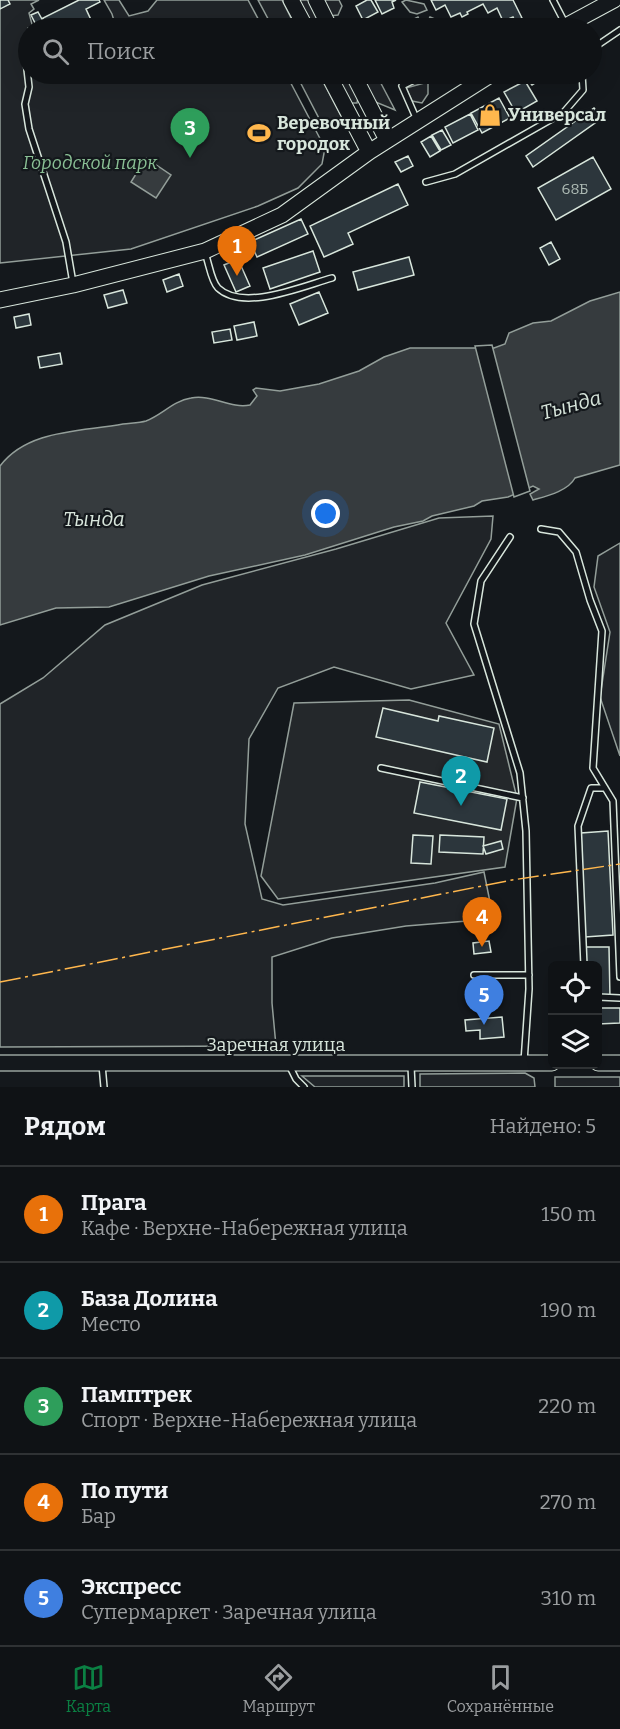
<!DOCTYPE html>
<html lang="ru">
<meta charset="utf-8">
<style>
:root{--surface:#0f1215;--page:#1d2022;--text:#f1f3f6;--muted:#9b9ea0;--line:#2f3234;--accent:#0b8043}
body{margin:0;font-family:Bitter,serif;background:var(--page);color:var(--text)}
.controls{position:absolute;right:18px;bottom:18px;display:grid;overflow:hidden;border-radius:9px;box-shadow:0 6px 24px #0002}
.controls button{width:54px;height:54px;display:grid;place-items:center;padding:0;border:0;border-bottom:2px solid var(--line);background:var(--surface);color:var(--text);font:30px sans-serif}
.you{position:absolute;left:326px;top:514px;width:21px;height:21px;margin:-15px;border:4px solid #fff;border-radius:50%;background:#1a73e8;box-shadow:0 0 0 9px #1a73e833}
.badge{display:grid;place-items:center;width:39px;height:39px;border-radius:50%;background:var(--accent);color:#fff;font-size:20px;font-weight:700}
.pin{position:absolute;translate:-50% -50px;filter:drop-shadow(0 2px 3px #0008)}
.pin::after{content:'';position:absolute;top:32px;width:21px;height:18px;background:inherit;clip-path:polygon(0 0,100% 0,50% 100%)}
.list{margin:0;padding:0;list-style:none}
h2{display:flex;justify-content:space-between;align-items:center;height:78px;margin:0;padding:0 24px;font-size:26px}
h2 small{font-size:20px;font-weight:400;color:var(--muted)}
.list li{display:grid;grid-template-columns:39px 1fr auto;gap:18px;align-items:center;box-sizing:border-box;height:96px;padding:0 24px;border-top:2px solid var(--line)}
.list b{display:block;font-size:22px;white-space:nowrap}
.list p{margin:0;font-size:20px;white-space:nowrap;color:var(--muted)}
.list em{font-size:20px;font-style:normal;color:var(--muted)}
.icon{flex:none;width:33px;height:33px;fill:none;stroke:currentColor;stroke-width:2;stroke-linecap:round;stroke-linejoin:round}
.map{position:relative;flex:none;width:620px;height:1087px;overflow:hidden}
.search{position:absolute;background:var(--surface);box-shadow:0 6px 24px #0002;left:18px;right:18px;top:18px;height:66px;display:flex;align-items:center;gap:15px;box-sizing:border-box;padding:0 21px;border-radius:33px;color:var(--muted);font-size:22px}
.sheet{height:558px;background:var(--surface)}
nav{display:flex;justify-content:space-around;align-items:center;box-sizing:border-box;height:84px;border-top:2px solid var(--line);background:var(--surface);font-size:16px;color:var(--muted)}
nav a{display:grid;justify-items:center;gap:3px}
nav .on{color:var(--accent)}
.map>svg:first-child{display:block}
.green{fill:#202428;stroke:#939e99;stroke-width:1.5}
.parking{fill:#24282b;stroke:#939e99;stroke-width:1.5}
.water{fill:#363b3e;stroke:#939e99;stroke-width:1.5}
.pier{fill:#14181c;stroke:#939e99;stroke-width:1.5}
.building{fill:#2c363c;stroke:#d8e6dc;stroke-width:1.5}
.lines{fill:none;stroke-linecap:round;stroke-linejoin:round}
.lane-casing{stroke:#d8e6dc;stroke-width:8}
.secondary-casing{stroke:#d8e6dc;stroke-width:17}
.lane{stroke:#14181c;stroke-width:5}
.secondary{stroke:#14181c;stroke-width:15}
.power{stroke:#ffb74d;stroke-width:1.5;stroke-dasharray:21 4.5 3 4.5;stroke-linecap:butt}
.labels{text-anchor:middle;stroke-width:4.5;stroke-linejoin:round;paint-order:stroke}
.number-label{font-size:15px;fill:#adbab4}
.poi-label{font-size:18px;font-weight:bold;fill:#d8e6dc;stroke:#14181c;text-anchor:start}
.park-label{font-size:18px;font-style:italic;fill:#8ac095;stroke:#14181c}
.street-label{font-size:18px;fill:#d8e6dc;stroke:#14181c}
.water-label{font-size:20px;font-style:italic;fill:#d8e6dc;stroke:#14181c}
</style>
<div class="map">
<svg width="620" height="1087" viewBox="0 0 620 1087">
<rect width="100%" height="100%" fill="#14181c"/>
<!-- green -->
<path class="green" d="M0,0H39L31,4L34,9L29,13L33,28H28V74H286L325,148L322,164L298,188L258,206L131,249L0,263Z
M104,0H119L129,16L148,11L157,0H248L263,28H109L115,24L112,14Z
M258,0H282L296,28H273Z
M298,0H308L323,28H313Z
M321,0H339L342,6L338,15L329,16Z
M406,0L424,4L427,10L417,14L410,12L402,2Z
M430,17L447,24L450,28H428L426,25Z
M296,74H319L342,118L323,126Z
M336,74H345L358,97L357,103H351Z
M359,74H376L395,110L373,101Z
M428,82V94L422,103L412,101L406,88Z
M493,516L491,539L446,623L474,675L411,689L334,667L278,688L249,739L245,824L262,899L283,905L435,883L484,872L490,902L467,921L406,926L332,938L272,957V1003L276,1046L0,1047V704L43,678L105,625L202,585L336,549L439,518Z
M620,543V756L600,697L610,632L594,587L598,556Z
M525,1073L534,1078L535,1087H420V1074Z
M302,1076H404V1087H315Z
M555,1077H620V1087H555Z"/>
<!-- parking -->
<path class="parking" d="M418,17L423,28H402L400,26Z
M409,700L499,724L517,798L505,867L278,899L261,876L294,703Z"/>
<!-- water -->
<path class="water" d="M146,158L171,175L156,198L131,182Z
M620,292V465L575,478C568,491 547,496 533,500L530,494L539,489L533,486L508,497L482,501L474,506L432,516L423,521L394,527L305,555L209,576L109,607L56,608L0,625V466C28,429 81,432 123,424C130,423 139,423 146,421C162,415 173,401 191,398C212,394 230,409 250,405L257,396L253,390L256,388L280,391L319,384L359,371L384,357L410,348H494L505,344L509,333L533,323L551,321L590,301Z"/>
<!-- pier -->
<path class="pier" d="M492,345L530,491L514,497L475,346Z"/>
<!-- building -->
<path class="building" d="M0,0H8L10,4L0,9Z
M79,0H99L100,2L86,9L92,22L79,28H60L57,23L48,28L43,18Z
M367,0H371L378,12L363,20L356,6Z
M375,0H396L392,2L394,8L382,14Z
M431,0H513L522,18L515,21L513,17L503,21L497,8L488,13L483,4L467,12L468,14L462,17L460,13L451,17L445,5L436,10Z
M38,12L43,21L36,25L31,15Z
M523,74H549L532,85Z
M525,81L537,101L516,113L504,92Z
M499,98L510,118L482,133L471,113Z
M594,108L602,118L533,167L526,156Z
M470,114L478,130L453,143L445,127Z
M442,130L451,145L441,150L432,135Z
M431,136L440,151L430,157L421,142Z
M408,156L413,166L401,172L395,162Z
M593,157L611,189L556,220L538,188Z
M398,184L408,205L348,233L353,244L324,257L310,226Z
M301,219L308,234L257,257L250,242Z
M551,242L560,259L549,265L540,248Z
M313,251L320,272L270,289L263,268Z
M409,257L414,275L358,290L353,272Z
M238,259L250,286L236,292L224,265Z
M179,274L183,286L167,292L163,280Z
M123,290L127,303L108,308L104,295Z
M319,292L328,313L299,325L290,304Z
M29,314L31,325L16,328L14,317Z
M254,322L257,336L237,340L234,326Z
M230,329L232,340L214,343L212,332Z
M60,353L62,364L40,368L38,357Z
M383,708L438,721L439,716L494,728L487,762L376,737Z
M420,782L507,799L501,830L414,813Z
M608,831L613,935L585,937L581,833Z
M413,835L433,836L431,864L411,863Z
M440,835L484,837L483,854L439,852Z
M501,841L503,849L486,854L483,846Z
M489,941L491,952L474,954L473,943Z
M586,947H609L610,999H598V966H586Z
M598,1008H620V1023L598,1024Z
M502,1017L504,1037L480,1039V1030L466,1031L465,1020Z"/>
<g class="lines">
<!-- lane casing -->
<g class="lane-casing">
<path id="lane" d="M553,0L566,25
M99,28L105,25
M592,49L620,30
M28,50L25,52L29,87L25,104L29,129L66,242L73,283
M405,74L402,86L417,120
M402,86L426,74
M426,182L455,174L564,112L583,90L582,74
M205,253C209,263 211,281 218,288C243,312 303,286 332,278
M541,529L559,532L576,552L590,600L602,631L593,768L613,801L620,977
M510,537L481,581L474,624L520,773L526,831L529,989L524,1062
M381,768L523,798
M584,966L578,826L591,788H605
M474,975H529
M598,997L620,998
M102,1065L104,1087
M289,1065L296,1079L304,1087
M411,1066L412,1087"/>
</g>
<!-- secondary casing -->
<g class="secondary-casing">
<path id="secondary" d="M291,0L306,28
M316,0L330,28
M562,28L614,0
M328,74L369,152
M353,74L387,140
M0,300L73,285L205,251L282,215L369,152L492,74
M0,1063H552
M598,1063H620"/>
</g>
<!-- lane -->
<use href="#lane" class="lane"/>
<!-- secondary -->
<use href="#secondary" class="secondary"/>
<!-- power -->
<path class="power" d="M0,982L512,880L620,864"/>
</g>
<!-- icons -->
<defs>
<g id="shop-bare" transform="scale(1.8)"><path d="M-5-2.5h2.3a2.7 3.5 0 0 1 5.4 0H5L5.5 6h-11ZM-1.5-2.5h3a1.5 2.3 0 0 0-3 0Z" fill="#ffb74d" stroke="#14181c" stroke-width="2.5" paint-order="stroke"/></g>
<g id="stadium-bare" transform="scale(1.8)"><path d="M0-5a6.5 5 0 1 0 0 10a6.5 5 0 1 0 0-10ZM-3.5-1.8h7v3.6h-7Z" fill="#ffb74d" stroke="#14181c" stroke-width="2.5" paint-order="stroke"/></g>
</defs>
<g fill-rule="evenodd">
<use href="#shop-bare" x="490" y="115"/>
<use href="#stadium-bare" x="259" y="133"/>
</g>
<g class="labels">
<!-- number labels -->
<g class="number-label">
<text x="575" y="194">68Б</text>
</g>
<!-- poi labels -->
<g class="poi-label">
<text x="508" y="121">Универсал</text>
<text x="277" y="129">Веревочный<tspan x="277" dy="21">городок</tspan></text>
</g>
<!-- park labels -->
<g class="park-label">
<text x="90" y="169">Городской парк</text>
</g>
<!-- street labels -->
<g class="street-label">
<text x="276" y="1051">Заречная улица</text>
</g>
<!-- water labels -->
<g class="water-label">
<text transform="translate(571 405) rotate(-15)" y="7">Тында</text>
<text x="94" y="526">Тында</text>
</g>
</g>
</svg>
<div class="controls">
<button><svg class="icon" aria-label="locate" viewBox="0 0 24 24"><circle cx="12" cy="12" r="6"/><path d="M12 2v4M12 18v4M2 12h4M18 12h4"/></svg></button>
<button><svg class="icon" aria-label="layers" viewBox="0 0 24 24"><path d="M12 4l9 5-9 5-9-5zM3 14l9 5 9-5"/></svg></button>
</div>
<div class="you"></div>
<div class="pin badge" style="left:237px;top:276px;background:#e8710a">1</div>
<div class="pin badge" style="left:461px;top:806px;background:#0f9aa8">2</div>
<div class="pin badge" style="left:190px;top:158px;background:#2e9e5b">3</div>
<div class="pin badge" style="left:482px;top:947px;background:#e8710a">4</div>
<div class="pin badge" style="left:484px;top:1025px;background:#3f7fe0">5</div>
<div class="search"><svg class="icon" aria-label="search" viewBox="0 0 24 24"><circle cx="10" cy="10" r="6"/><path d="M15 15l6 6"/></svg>Поиск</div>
</div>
<section class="sheet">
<h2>Рядом<small>Найдено: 5</small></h2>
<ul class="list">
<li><span class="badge" style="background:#e8710a">1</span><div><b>Прага</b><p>Кафе · Верхне-Набережная улица</p></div><em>150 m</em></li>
<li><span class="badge" style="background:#0f9aa8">2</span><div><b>База Долина</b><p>Место</p></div><em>190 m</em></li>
<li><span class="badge" style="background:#2e9e5b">3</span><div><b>Памптрек</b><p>Спорт · Верхне-Набережная улица</p></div><em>220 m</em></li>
<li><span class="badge" style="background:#e8710a">4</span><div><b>По пути</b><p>Бар</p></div><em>270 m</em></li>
<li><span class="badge" style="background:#3f7fe0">5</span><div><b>Экспресс</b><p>Супермаркет · Заречная улица</p></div><em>310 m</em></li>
</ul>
</section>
<nav>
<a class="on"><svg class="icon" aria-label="map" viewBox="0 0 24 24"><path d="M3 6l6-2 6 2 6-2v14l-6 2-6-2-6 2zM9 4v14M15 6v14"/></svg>Карта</a>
<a><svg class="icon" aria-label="directions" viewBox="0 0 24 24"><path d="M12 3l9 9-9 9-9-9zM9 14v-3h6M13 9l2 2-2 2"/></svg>Маршрут</a>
<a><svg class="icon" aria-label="saved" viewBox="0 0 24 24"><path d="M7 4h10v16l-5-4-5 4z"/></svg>Сохранённые</a>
</nav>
